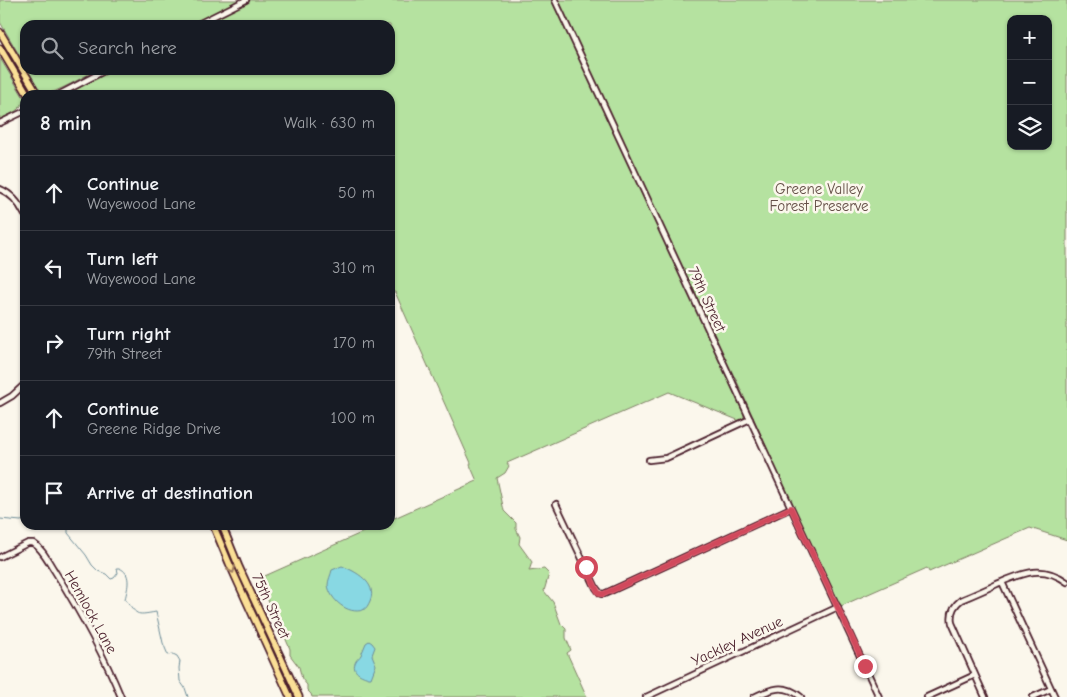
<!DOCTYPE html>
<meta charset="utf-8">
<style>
:root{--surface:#171b24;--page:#20242c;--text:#f1f3f6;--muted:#9ea1a6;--line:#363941}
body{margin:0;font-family:"Comic Neue",sans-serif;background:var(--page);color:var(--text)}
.controls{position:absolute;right:15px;top:15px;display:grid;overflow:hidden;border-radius:10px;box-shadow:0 1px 4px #0004}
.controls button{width:45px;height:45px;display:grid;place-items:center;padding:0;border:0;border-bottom:1px solid var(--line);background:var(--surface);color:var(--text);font:25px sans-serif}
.stop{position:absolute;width:15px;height:15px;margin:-11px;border:4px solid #d1495b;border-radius:50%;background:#fff}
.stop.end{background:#d1495b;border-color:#fff;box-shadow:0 1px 5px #0008}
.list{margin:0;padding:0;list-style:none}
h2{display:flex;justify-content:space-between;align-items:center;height:65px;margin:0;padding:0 20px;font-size:21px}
h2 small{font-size:16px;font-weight:400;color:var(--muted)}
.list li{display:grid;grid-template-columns:32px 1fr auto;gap:15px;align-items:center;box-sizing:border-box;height:75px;padding:0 20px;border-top:1px solid var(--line)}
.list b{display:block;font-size:19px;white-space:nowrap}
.list p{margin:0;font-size:16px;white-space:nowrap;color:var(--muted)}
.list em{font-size:16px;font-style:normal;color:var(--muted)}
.icon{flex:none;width:28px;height:28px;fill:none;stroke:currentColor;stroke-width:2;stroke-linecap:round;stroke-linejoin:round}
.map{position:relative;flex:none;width:1067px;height:697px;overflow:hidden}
.search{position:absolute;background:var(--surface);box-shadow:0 1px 4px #0004;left:20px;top:20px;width:375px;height:55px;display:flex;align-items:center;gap:12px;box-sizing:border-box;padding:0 18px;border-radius:15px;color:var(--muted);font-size:19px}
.panel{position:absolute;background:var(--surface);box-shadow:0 1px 4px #0004;left:20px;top:90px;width:375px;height:440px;border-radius:15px}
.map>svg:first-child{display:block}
.green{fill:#b5e2a0;stroke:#808066;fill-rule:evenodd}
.water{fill:#88d8e3;stroke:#6f8e99}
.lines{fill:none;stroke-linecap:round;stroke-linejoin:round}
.stream{stroke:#6f8e99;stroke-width:1}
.minor-casing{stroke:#4a1f2b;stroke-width:8}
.major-casing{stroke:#4a1f2b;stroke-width:9}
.minor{stroke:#fbf7ec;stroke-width:4.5}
.major{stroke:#fbdf96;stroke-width:5.5}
.oneway{stroke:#a27f60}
.route{stroke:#d1495b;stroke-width:6}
.labels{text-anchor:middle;stroke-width:5;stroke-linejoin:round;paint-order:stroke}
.park-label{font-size:15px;fill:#655048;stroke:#fbf7ec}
.street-label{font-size:15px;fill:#4a1f2b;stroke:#fbf7ec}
</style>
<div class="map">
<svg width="1067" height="697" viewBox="0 0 1067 697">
<rect width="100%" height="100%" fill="#fbf7ec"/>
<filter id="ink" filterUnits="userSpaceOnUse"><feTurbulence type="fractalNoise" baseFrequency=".02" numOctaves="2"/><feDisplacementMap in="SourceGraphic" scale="10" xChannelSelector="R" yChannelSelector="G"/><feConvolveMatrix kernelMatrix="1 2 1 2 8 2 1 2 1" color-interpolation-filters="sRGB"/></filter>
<g filter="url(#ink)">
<!-- green -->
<path class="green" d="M0,0H1067V540L1030,528L929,572L927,568L841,606L793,506L735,377L725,373L744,414V417L740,421L669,392L507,463L509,466L505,473L497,478L504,511L516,523V529L520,537L519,544L532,562L529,571L544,569L549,574L544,591L553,602L561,624L566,629V638L571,650L567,653L587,697H312L311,694L307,690V685L302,679L299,667L290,655V649L284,635L258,579L379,525H390V520L477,481L470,465L471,463L395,292H390V95H67L90,81L114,70H390V25H25V65L0,22ZM1011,19H1048V146H1011Z
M0,58L24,98C23,110 10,114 0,119Z
M28,70H97C84,76 57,93 44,94L40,91Z
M216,525H218L241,578L296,697H293L241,583Z"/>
<!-- water -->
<path class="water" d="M342,566C355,571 378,583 370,601C368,605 367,608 363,610C348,615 330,600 328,585C328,580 331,575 332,570Z
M369,641L372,643L375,647L372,655L376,665L371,678H369C362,676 350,672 356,661C357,659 360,657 361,655C363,651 364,647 366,643Z"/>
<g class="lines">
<!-- stream -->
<path class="stream" d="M0,519L21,521L25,519
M68,525V533L86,555L92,565L98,571L106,574L111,579L114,578L118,573L117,568H119C132,573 128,587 125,599C138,615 134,616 156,612L163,643L168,655L173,654L177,656L180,661L179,668L180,681L185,688L188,697"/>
<!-- minor casing -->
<g class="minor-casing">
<path id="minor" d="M555,0L879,697
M196,25L246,0
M58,95L106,70
M0,123L25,111
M0,189C12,194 19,203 25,215
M0,403L12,396L25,384
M649,460L666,458L750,419
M556,504L596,588L601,594H604L791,508
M0,557L28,543H33C43,549 48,561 54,570C79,610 103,653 121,697
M1002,582L1055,697
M646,697L838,607
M754,697C771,689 784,683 801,697
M927,697L975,675
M985,697L952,623C950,613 953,606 961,600C973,595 985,590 997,584C1023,573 1042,564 1067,582
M1033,697L1051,689"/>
</g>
<!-- major casing -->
<g class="major-casing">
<path id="major" d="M0,32L38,95
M0,48L28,95
M213,525L229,563L290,697
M222,525L239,567L299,697"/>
</g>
<!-- minor -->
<use href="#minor" class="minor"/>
<!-- major -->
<use href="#major" class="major"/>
</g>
<!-- one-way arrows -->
<defs><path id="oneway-chevron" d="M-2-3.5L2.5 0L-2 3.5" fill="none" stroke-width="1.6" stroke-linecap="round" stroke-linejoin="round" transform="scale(1.25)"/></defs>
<use class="oneway" href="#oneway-chevron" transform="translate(232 570) rotate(66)"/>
</g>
<g class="lines" filter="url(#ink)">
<!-- route -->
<path class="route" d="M586,567L598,592L600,594H604L791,508L865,666"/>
</g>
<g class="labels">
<!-- park labels -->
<g class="park-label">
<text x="819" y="194">Greene Valley<tspan x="819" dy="17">Forest Preserve</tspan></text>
</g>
<!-- street labels -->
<g class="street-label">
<text transform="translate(707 299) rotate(65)" y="5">79th Street</text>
<text transform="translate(271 606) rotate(65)" y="5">75th Street</text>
<text transform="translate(91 612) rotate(61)" y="5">Hemlock Lane</text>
<text transform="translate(737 641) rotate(-25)" y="5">Yackley Avenue</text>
</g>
</g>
</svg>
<div class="controls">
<button>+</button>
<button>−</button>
<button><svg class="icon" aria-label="layers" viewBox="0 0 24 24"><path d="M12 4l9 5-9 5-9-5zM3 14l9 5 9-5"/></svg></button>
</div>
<div class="stop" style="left:586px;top:567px"></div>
<div class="stop end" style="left:865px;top:666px"></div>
<div class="search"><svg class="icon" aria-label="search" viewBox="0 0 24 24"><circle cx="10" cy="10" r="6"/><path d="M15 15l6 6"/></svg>Search here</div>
<section class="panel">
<h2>8 min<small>Walk · 630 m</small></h2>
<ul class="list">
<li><svg class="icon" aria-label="ahead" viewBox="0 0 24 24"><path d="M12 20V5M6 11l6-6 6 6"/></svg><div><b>Continue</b><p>Wayewood Lane</p></div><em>50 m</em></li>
<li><svg class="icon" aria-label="left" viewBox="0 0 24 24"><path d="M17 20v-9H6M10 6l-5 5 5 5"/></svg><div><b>Turn left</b><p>Wayewood Lane</p></div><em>310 m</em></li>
<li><svg class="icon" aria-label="right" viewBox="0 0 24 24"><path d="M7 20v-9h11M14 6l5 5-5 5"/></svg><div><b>Turn right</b><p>79th Street</p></div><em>170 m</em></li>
<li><svg class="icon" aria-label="ahead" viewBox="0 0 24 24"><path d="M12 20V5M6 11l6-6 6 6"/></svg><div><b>Continue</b><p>Greene Ridge Drive</p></div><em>100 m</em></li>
<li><svg class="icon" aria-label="arrive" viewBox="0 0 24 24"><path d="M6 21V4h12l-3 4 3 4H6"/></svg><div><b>Arrive at destination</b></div></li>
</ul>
</section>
</div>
